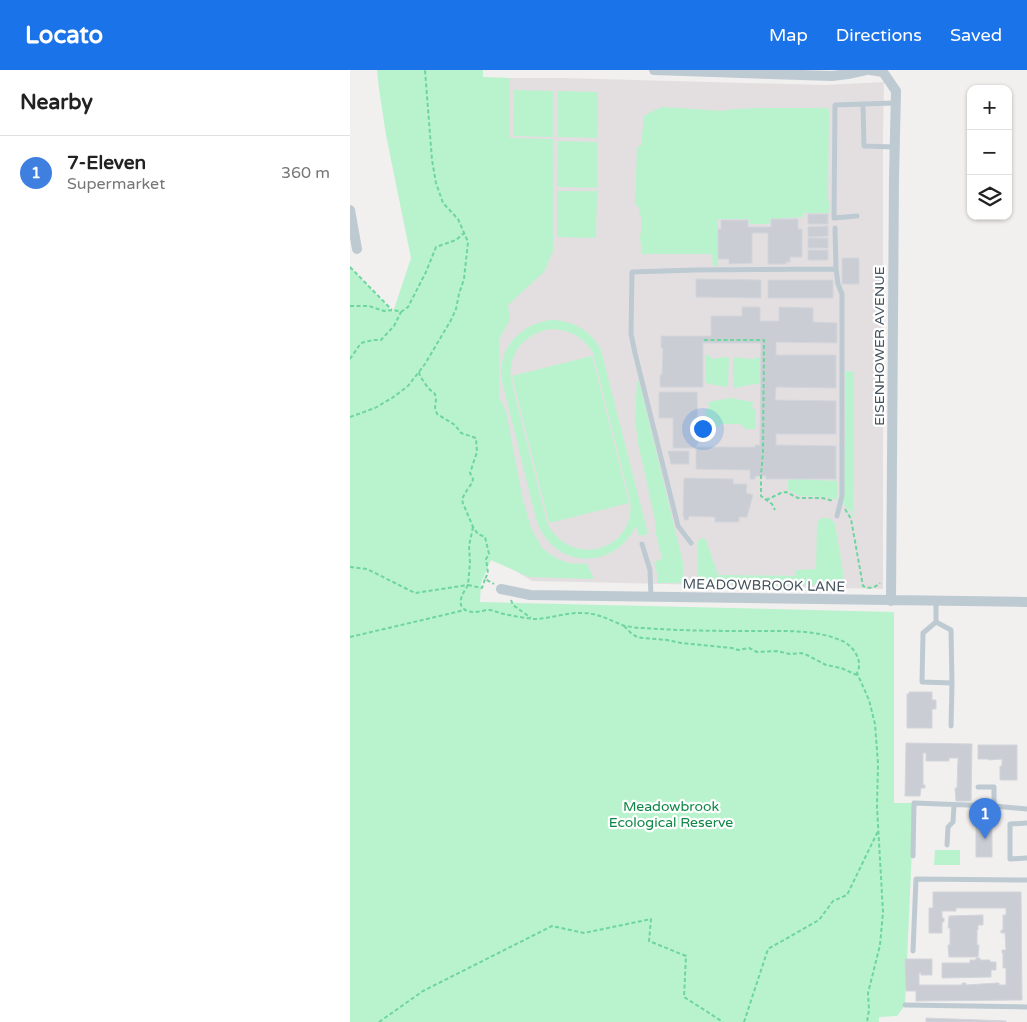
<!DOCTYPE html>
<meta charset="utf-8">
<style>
:root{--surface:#fff;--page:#f2f2f2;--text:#222;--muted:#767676;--line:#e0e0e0;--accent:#1a73e8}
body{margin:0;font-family:"Varela Round",sans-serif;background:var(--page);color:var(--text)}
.controls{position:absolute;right:15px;top:15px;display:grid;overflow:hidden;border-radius:10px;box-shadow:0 1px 4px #0004}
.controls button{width:45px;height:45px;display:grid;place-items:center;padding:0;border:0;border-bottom:1px solid var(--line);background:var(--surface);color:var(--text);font:25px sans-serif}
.you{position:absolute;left:352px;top:358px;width:18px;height:18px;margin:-12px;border:4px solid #fff;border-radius:50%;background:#1a73e8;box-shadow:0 0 0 8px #1a73e833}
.badge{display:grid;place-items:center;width:32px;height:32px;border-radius:50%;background:var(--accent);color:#fff;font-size:16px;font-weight:700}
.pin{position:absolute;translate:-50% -41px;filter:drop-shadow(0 1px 2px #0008)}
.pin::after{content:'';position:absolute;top:26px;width:18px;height:15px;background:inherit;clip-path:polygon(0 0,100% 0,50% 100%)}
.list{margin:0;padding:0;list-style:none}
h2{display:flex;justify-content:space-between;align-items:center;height:65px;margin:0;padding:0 20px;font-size:21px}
h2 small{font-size:16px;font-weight:400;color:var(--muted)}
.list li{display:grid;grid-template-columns:32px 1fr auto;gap:15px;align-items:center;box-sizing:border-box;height:75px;padding:0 20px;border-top:1px solid var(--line)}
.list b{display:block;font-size:19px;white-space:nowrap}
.list p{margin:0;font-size:16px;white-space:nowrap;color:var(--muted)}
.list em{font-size:16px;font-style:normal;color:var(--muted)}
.icon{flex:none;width:28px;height:28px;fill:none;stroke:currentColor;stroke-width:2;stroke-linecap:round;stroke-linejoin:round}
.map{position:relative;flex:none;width:677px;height:952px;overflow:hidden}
header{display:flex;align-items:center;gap:30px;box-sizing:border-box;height:70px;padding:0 25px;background:var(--accent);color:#fff}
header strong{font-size:24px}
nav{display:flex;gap:28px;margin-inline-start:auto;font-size:18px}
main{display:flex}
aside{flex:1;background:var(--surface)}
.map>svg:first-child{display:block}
.education{fill:#e3dfe1}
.green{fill:#b9f3cd;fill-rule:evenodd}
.building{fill:#caced4;stroke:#d2d5db}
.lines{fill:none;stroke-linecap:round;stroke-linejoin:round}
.path{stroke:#6dd59e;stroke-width:2;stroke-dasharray:4 2.5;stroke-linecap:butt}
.service{stroke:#becad2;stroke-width:5}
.minor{stroke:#becad2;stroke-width:10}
.labels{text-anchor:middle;stroke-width:4.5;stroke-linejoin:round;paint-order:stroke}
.street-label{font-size:14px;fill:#45535e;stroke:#fff}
.park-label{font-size:14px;fill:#0e8746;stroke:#fff}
</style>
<header>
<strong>Locato</strong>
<nav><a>Map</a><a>Directions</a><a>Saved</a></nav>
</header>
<main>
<aside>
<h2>Nearby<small></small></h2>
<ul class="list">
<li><span class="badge" style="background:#3f7fe0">1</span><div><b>7-Eleven</b><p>Supermarket</p></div><em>360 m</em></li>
</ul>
</aside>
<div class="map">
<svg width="677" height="952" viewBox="0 0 677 952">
<rect width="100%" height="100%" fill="#f2efef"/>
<!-- education -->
<path class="education" d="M133,8H211L475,15L534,12L533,64V519L182,511L164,500L141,490Z"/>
<!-- green -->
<path class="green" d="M27,0H133V7L160,8V68L203,69V181L194,202L158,235L160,249L149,270V327L156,341L172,426L181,458L192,478L206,488L218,493L237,494L244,509L179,507L141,490L131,513L130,532L544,542V733H564L555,935L547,946L529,947V952H0V197L43,242L61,188L36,65L29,19Z
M164,20L203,21V67L163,66Z
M208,21L248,22L247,68L208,67Z
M312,37L331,38L371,41L385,39L410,38H478L479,42L478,127L480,143H454L453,147L420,149V154H400V149H368V196H363L362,184H292L290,167L292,152L288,136L285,134L287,77L291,75L294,46L303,41Z
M208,71L247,72V118L207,117Z
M207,121H247L246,168L207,167Z
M200,250C222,250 241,260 251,280L298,464L289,466L286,456C263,502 202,499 186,449L152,311C147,279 169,255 200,250ZM200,259C219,259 234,267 243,283L280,430C287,480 221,500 197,453L161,310C158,283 174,264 200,259Z
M355,285H359L361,289L376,287L379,288L378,315L376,317L355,313Z
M242,286L279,433L199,453L162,306Z
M385,287C392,288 398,289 406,289V287H410V314H404L385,318L383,316V289Z
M496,301L504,302L503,448L500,440L495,437L494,434Z
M287,311H289L333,493L334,513H307V504L304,492L312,489L306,464L305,450L288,373L285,349Z
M380,328L403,332L402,339H406L405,359H396L390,354H371L364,359L355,358V340L359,338L358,332Z
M447,409L487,411V430L476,427L450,426L438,420V410Z
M472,448C478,447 482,449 485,454L494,507L493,515L348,514V471L351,468L355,469L356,470L368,505L445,506L446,500L466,499L467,454L469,450Z
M585,780H610V795H584Z"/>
<!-- building -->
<path class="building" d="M458,144H478V154H458Z
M421,149H448V159H452V187H440V192H436V194H418V163H402V193L379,194V189H368V159H371V150H398V157H421Z
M478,156V166L458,167V157Z
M458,168H478V178H458Z
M458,180H478V190H458Z
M492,188H509V214H492Z
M346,209L411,210V228L346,227Z
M418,210H483V228H418Z
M392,237H410V251H429V237L463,238V252L487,253V273L426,272V285H486V318L426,317L425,330L486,331V364H426V375L486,376V409H416V406H405V409H400V400L346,399V377H405V375H410L411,273H353V317H310V305H312L313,278H311V266H361V246H392Z
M309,322H347L348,375H346V378H323V348H309Z
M318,381H339V394H321Z
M334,408L383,409V414H397L396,423L403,425L397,447H389V452H365V447L339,446L338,450H334V446H333Z
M559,622H582V630H586V639H582V658H557V624H559Z
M556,673L622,674L621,731H606L605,718H607L608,688H599V691H576V683H573V715H575V718H571L570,726H555Z
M628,675H667V710H650V696H652V689L638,690V689H628Z
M626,752H639V756H642V787H626Z
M583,822H671L672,930L566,931V921H556L555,889H582V905H571V903H569V915H612V913H616V915L647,913H649V915H656V898H653V883H652V880H656L655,863H651V860H653V845H656V838H606V841H592V848H594V852H592V863H579V838H583Z
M633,845V855H628V860H627V875H629L628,887H599L598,875H600V858H598L599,846Z
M626,888H630V890H640V892H646V900H641V907L592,908V893H620V890H626Z
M576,948L656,951V952H576Z"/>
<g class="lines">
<!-- path -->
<path class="path" d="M0,197L42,240
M0,236H19L34,241L44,240L51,242L58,237L76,202L86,177L106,170L114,163
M354,270H414L413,382L411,406V426L422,434L425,440
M0,289L11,273L23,270H31L44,256L51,242
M69,302L70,306L78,318L85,324L86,330L85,338L87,344L105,355L111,363L126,368L127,382L120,403L123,409L122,413L117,420L112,429L113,434L115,438L123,457L128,464L135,467L139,484L136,489L138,503L135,509L144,514
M0,347L25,338L42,328L58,316L75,294L101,250L106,239L109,224L114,209L118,172L108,149L93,133L86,113L82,90L75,0
M416,430L431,423L436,422L448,428H472L484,431
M495,439L501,449L513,516C519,519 525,518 530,513
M123,457L119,476L120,493L118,515L132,518L135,509
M0,497L17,499L65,523L118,515
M118,515C114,522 106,533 114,539C122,545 132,540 140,540C145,541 149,543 154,544C164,546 174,548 184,549C199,549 214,543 229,543C245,542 258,549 272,555C279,557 287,558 294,558C333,561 373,561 412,561C438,561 466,560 490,570C502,574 514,590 507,603L519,630L525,654L528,694L527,737L533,842L530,875L518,923L519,940L517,952
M161,530L163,535L181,548
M274,556L281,563L287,567L293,568L317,570L331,573L382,578L388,580L399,578L407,582L427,581L440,584L451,583L457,585L476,595L491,598L507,605
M0,567L115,540
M29,952L73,921L202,856L234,863L301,849L299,871L336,886L334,927L373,952
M394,952L418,879L469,850L483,831L497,825L528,761"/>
<!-- service -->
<path class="service" d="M544,77L514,76L513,34L545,33
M507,146L484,148L485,35L513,34
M485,158L486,199
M341,473L328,456L285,283L281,264L282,202L345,200L486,199L488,214L492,224V426L487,446
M292,474L300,500L301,527
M586,552L601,560L602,613L572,612L573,563L586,552V531
M601,656L602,613
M628,717H644V736L677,739
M677,753L660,754V789L677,788
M597,775L598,757L603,752L604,735
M563,786L564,733L644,736
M563,881L566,809L677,810
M555,935L677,937"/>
<!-- minor -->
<path class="minor" d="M304,0L482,6L498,4L516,0
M520,0L533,2L546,21L544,108L541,531
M0,140L7,179
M151,519L180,525L677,532"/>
</g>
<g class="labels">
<!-- street labels -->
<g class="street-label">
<text transform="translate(529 276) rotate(-90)" y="5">EISENHOWER AVENUE</text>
<text transform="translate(414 515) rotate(1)" y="5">MEADOWBROOK LANE</text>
</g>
<!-- park labels -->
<g class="park-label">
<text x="321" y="741">Meadowbrook<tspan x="321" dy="16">Ecological Reserve</tspan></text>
</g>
</g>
</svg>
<div class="controls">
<button>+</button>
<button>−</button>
<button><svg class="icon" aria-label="layers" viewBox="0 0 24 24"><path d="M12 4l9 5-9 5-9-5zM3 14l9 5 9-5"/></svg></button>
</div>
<div class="you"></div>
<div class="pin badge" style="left:635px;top:769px;background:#3f7fe0">1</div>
</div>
</main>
